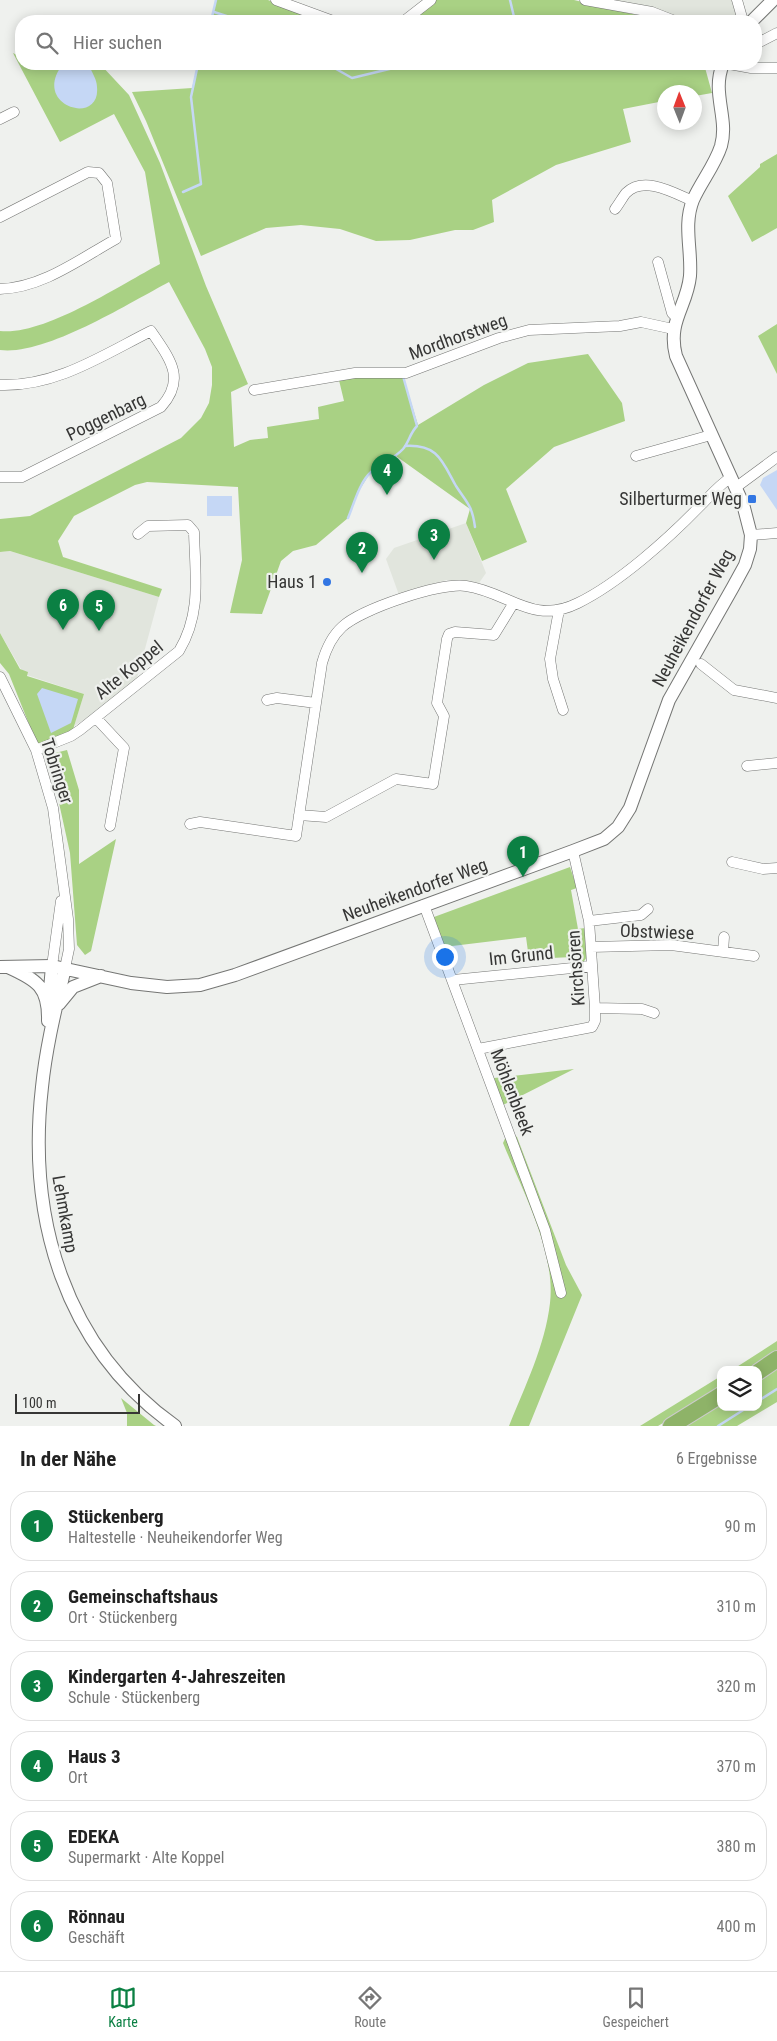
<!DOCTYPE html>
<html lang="de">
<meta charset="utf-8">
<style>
:root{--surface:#fff;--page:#f2f2f2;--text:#222;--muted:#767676;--line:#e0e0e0;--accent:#0b8043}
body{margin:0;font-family:"Roboto Condensed",sans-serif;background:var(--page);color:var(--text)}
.controls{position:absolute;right:15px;bottom:15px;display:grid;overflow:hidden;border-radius:10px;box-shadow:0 2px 12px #0003}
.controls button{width:45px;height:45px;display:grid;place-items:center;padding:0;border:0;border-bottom:1px solid var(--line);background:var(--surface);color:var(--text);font:25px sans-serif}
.compass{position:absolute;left:657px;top:85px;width:45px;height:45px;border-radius:50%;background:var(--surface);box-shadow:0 2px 12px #0003;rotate:359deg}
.scale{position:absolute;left:15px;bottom:12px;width:125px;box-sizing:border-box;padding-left:5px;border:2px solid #363635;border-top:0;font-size:14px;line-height:18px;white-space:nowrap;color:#363635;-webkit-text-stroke:4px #eff1ee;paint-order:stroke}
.you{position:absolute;left:444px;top:956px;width:18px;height:18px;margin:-12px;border:4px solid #fff;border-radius:50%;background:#1a73e8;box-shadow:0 0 0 8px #1a73e833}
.badge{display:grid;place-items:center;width:32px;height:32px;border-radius:50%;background:var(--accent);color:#fff;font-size:16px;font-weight:700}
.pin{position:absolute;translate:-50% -41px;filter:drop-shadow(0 1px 2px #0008)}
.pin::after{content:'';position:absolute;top:26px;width:18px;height:15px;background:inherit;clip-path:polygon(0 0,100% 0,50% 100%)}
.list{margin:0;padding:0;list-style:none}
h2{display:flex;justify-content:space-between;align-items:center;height:65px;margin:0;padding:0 20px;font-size:21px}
h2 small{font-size:16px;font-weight:400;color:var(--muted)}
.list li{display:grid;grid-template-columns:32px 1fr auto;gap:15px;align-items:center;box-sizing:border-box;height:70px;margin:0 10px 10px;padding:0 10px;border:1px solid var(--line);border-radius:20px}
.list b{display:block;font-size:19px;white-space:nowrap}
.list p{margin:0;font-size:16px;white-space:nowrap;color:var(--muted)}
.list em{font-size:16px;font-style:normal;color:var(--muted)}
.icon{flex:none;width:28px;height:28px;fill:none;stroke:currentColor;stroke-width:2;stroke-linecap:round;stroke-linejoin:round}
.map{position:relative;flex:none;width:777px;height:1426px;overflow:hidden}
.search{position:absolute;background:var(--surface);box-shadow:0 2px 12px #0003;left:15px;right:15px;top:15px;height:55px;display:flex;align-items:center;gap:12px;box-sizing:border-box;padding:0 18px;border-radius:20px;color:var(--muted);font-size:19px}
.sheet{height:545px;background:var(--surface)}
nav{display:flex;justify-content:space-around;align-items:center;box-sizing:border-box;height:70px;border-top:1px solid var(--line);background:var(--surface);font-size:14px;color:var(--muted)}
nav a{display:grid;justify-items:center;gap:2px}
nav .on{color:var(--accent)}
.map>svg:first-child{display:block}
.built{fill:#e1e5dd}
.green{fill:#a9d184}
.water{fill:#c5d7f5}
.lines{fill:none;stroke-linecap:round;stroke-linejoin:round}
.stream{stroke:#c5d7f5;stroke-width:2.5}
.minor-casing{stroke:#757674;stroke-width:11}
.tertiary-casing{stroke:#757674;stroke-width:14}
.trunk-casing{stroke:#cbcbca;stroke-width:18}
.minor{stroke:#fff;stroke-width:10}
.tertiary{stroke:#fff;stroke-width:12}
.trunk{stroke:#8eb368;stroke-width:16}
.poi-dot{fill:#3276e3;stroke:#eff1ee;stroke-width:2}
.labels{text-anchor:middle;stroke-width:4.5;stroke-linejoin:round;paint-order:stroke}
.street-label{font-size:18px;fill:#363635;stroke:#eff1ee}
.poi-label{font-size:18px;fill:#363635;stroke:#eff1ee;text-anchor:end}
</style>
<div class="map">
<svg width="777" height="1426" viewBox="0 0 777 1426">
<rect width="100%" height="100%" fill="#eff1ee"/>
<!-- built -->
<path class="built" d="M608,0H735L741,21H682L655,9Z
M466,523L486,573L479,583L446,580L399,595L386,559L394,548Z
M10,551L159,597L136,682L111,703L74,726L84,694L27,675L21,669L0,633V552Z"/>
<!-- green -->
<path class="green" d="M216,0H268L303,14L300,21H211Z
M434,0H574L661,21H410Z
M13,53L21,57V64H40L47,67L50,64H100L129,95L160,163L206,286L248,384L231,392L234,447L250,440L268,438L267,427L319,419L318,407L344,401L338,376H403L418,425L484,385L528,363L588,354L622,403L625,421L554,447L506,489L527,542L482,561L466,523L470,509L396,456L370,473L357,494L348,518L316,545L293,551L281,561L262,614L230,613L242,560L238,487L147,482L135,485L74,516L58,541L63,557L162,589L159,597L10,551L0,552V519L30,516L181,438L201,418L209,403L212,385V367L205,349L169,282C129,303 45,356 0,350V331C44,336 120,285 160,264L145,172L114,114L60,142Z
M198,64H321L325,66L331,64H704L712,93L695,96L694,92H664V101L623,109L631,142L556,165L492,200L494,222L473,230H455L410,240L376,241L340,229L301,225L266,228L201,256L146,121L132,92L192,88Z
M777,154V228L752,242L728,196L760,167V164Z
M777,324V374L758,336Z
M0,633L20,669L28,672L27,676L84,694L71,736L39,749L9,674L0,663Z
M67,750L79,790V864L116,839L91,951L85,955L77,945L70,853L50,762L51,754Z
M570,867L577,888L571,890L578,929L585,928L587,957L582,964H574L573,957L529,959L526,937L444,947L434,917Z
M574,1069L503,1105L494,1078Z
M509,1130L517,1137L566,1265L582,1295L529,1426H509C525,1386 545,1346 550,1303C556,1252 522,1190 503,1143Z
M777,1341V1353L751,1370H732Z
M777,1366V1402L737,1426H683L721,1402V1407H758V1378Z
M721,1376V1388L658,1426H640Z
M121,1398L154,1425L156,1426H127V1413Z"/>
<!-- water -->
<path class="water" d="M63,64L89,66C92,72 97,80 97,87C101,127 30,106 63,64Z
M777,470V510L760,485L763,478Z
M207,496H232V516H207Z
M42,688L78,699L71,723L51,733L37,694Z"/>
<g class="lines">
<!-- stream -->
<path class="stream" d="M510,0L515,21
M214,12L242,21
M211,21L216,0
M321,64L329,65L352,78L410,64
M183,192L201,184L191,97L198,64
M405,446C438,444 442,461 456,486C467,503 472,505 475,527
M348,518C354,504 359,483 371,472C381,463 394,459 403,449C409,442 410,433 417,426L403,376
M758,1401L777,1389
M718,1426L748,1407"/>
<!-- minor casing -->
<g class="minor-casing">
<path id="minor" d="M276,0L333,21
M585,0L652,12L675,21
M737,0L743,21
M404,21L431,0
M756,44L777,33
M729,64L751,68H777
M0,119L14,112
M615,209C619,204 622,198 626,193C644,175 674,193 693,201
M0,217L88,172L99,173L107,183L116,239C80,259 42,288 0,289
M658,262L672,313L677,318
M0,385C56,387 103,355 151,331C169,358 187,378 161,407L22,477H0
M254,390L355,373H406L499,338L529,330L620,326L641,322L673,329
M636,456L711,435
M735,488L777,457
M751,535L777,533
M559,610L550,659L553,679L563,710
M701,664L734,690L777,698
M0,677L36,750L53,808L68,919L69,949L65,968
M267,700L277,698L316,703
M96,718L124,748L110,826
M36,750L71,736L80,730L179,651C202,613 195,575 194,532L188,525L148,526L138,534
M747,766L777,763
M299,815L326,817L396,779L433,784L444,716L437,703L447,639L449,634L455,632L494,635L513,604
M190,824L200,822L296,836L322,663C326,649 331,637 342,627C361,609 441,582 466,586C509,592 532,626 578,603C619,583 668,539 700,506C710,496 718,486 730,478
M732,862L763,869L777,868
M424,905L545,1230L561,1293
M589,921L641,915L648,909
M591,947L671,945L754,956
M723,952L724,937
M52,966L61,901
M453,980L592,966
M595,1008L642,1009L654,1013
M478,1049L592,1027L595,1021V1008L589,921L573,851"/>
</g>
<!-- tertiary casing -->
<g class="tertiary-casing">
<path id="tertiary" d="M752,21L773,0
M0,967L52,966L131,983L167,987L200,985L235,975L573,851L604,839L618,827L630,808L669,700L733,587L745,565L750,549L751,535L743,504L676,356C667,321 687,307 690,276C692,250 683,225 693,200C701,182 715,165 721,146C729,118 711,93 723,64
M8,967C37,980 49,987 48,1021
M65,968C56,1007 46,1047 42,1087C27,1218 64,1347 175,1426
M49,1001L52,966
M59,1004L73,987L101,976"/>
</g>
<!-- trunk casing -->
<g class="trunk-casing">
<path id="trunk" d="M758,1372L777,1359
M671,1426L721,1395"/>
</g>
<!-- minor -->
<use href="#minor" class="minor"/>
<!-- tertiary -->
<use href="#tertiary" class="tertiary"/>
<!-- trunk -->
<use href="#trunk" class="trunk"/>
</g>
<!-- markers -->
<g class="poi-dot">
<rect x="747" y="494" width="10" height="10" rx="2.5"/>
<circle cx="327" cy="582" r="5"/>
</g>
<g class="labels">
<!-- street labels -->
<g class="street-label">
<text transform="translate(458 337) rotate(-20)" y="6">Mordhorstweg</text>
<text transform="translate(106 417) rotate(-26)" y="6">Poggenbarg</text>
<text transform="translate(693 618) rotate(-62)" y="6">Neuheikendorfer Weg</text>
<text transform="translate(129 670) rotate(-39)" y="6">Alte Koppel</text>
<text transform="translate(57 771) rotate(72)" y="6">Tobringer</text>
<text transform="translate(415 890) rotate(-20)" y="6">Neuheikendorfer Weg</text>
<text transform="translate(657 932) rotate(2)" y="6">Obstwiese</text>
<text transform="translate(521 956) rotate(-6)" y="6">Im Grund</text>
<text transform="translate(576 968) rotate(-94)" y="6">Kirchsören</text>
<text transform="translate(512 1092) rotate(69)" y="6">Möhlenbleek</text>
<text transform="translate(65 1214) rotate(80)" y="6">Lehmkamp</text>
</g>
<!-- poi labels -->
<g class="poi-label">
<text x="742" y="505">Silberturmer Weg</text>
<text x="317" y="588">Haus 1</text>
</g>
</g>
</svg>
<div class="controls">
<button><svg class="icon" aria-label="layers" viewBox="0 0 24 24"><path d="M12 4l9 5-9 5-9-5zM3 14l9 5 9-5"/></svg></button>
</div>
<svg class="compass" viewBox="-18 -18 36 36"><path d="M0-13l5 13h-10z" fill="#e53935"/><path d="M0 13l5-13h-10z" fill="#767676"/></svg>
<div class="scale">100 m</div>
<div class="you"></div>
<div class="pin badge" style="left:523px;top:877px">1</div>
<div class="pin badge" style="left:362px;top:573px">2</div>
<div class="pin badge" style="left:434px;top:560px">3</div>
<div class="pin badge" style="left:387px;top:495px">4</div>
<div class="pin badge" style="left:99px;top:631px">5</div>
<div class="pin badge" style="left:63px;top:630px">6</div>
<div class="search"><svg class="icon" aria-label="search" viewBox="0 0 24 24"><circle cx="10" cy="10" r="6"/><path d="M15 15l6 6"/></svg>Hier suchen</div>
</div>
<section class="sheet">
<h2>In der Nähe<small>6 Ergebnisse</small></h2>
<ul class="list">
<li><span class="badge">1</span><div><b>Stückenberg</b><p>Haltestelle · Neuheikendorfer Weg</p></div><em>90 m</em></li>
<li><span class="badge">2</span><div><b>Gemeinschaftshaus</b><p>Ort · Stückenberg</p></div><em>310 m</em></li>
<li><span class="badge">3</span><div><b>Kindergarten 4-Jahreszeiten</b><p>Schule · Stückenberg</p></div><em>320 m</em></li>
<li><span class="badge">4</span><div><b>Haus 3</b><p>Ort</p></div><em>370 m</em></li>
<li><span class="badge">5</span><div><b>EDEKA</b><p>Supermarkt · Alte Koppel</p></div><em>380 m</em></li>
<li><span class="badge">6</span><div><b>Rönnau</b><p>Geschäft</p></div><em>400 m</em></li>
</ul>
</section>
<nav>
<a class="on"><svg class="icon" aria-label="map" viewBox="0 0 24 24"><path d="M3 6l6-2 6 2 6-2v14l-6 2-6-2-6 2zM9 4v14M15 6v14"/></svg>Karte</a>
<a><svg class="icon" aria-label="directions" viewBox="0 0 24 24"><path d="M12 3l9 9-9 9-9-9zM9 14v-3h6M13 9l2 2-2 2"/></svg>Route</a>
<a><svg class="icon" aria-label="saved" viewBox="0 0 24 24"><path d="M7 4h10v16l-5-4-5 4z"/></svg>Gespeichert</a>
</nav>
